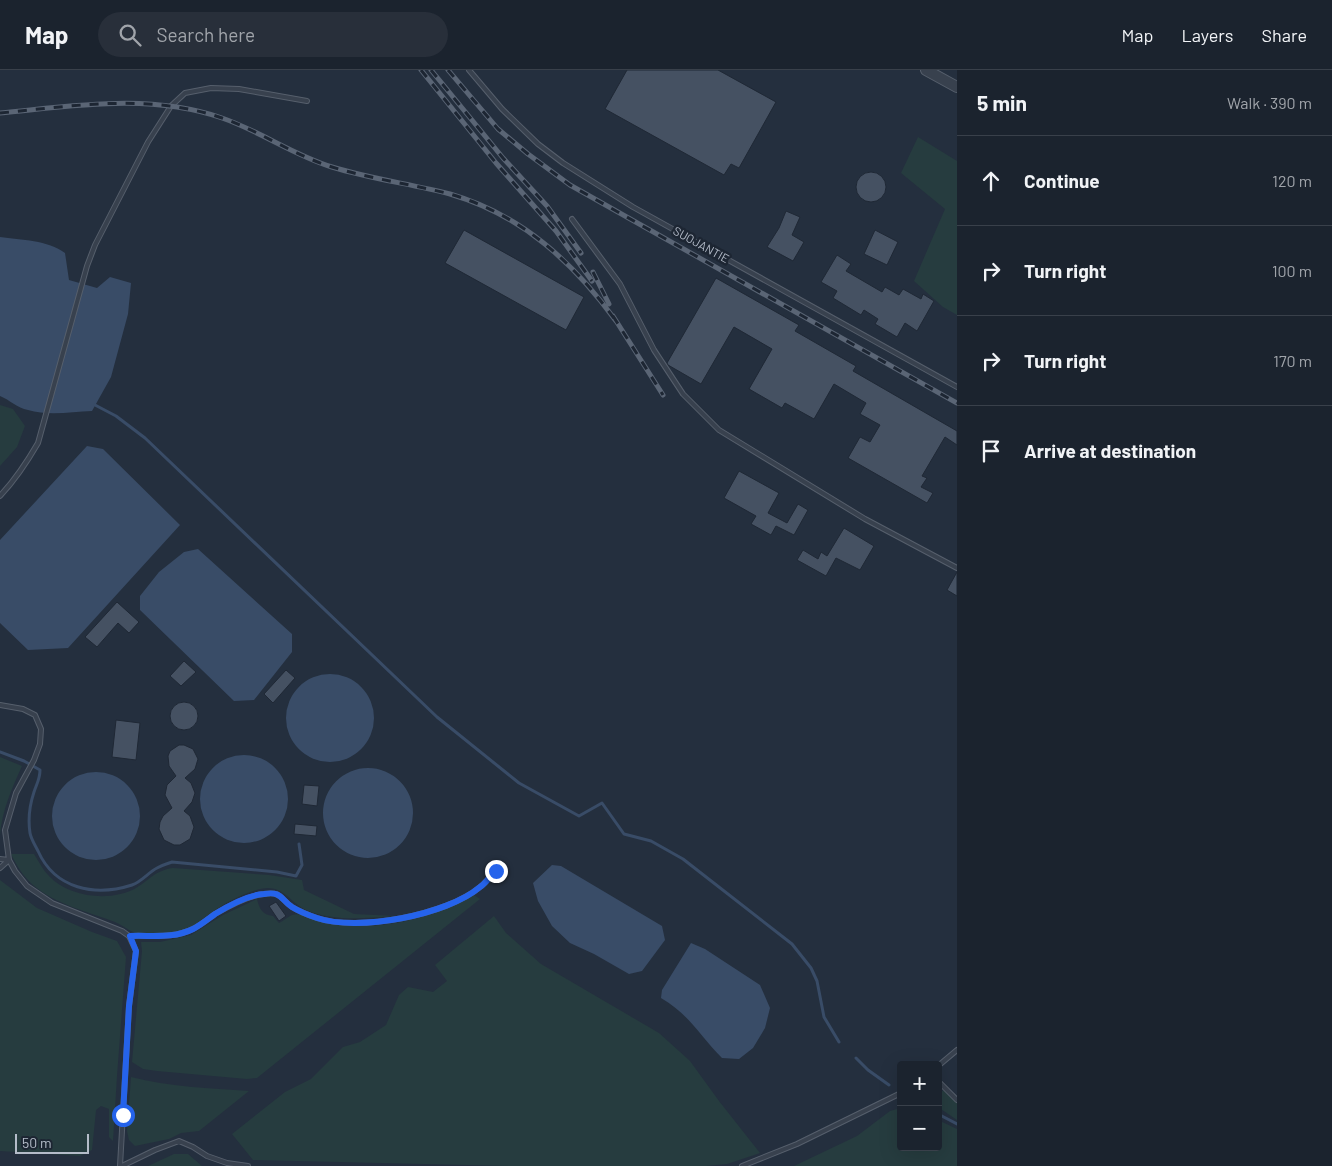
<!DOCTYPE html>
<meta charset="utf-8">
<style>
:root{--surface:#1b232e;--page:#282f3a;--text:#f1f3f6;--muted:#a0a4aa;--line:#39404a}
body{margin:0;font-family:Barlow,sans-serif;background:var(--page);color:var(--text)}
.controls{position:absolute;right:15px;bottom:15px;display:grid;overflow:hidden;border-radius:5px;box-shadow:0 5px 20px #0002}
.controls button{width:45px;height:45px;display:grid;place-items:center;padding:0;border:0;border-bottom:1px solid var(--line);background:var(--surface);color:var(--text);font:25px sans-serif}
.scale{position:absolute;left:15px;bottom:12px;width:74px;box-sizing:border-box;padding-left:5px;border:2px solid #b4bcc9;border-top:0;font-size:14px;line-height:18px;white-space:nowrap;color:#b4bcc9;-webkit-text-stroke:4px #1d2633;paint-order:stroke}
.stop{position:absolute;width:15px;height:15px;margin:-11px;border:4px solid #2563eb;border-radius:50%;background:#fff}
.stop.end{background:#2563eb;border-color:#fff;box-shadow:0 1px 5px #0008}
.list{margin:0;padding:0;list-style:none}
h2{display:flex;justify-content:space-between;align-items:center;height:65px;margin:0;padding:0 20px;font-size:21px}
h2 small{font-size:16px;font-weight:400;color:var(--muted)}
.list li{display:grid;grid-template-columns:32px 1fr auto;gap:15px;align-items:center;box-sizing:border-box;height:90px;padding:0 20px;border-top:1px solid var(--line)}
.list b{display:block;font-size:19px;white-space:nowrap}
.list em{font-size:16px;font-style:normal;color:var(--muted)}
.icon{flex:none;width:28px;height:28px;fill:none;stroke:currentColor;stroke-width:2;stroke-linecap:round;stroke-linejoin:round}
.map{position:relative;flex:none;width:957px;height:1096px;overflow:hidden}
header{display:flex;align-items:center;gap:30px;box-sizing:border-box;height:70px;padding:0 25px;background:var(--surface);border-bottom:1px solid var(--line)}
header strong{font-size:24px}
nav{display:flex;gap:28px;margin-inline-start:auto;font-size:18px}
.search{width:350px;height:45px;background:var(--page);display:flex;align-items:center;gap:12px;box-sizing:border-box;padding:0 18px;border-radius:28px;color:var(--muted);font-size:19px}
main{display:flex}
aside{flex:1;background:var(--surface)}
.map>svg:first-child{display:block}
.green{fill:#263c3f}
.water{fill:#394c67}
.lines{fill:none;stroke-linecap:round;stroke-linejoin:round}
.stream{stroke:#394c67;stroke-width:3}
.building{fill:#455162;stroke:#1f2835}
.service-casing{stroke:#565f6c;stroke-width:6}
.tertiary-casing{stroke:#565f6c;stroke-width:12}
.service{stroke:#38414e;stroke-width:4}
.tertiary{stroke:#38414e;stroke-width:10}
.rail-casing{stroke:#5a6575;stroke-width:5}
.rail{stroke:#1d2633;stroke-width:3;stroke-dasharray:9;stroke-linecap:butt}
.route{stroke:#2563eb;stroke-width:6}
.labels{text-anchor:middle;stroke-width:5;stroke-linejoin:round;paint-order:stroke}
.street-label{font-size:12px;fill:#b4bcc9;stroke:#1d2633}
</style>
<header>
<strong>Map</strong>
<div class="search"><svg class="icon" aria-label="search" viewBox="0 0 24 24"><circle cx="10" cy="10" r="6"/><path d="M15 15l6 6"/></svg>Search here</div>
<nav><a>Map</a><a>Layers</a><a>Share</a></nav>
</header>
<main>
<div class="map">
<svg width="957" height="1096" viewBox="0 0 957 1096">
<rect width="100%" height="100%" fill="#242f3e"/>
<!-- green -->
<path class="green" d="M918,67L957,91V245L943,237L914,211L945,139L901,103Z
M0,335L13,339L25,356L17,377L0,396Z
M0,687L22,696C12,718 2,740 0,765Z
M11,784H34C39,792 43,800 49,806C69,828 112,832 136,818C151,809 154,801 173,798L269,805L302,810L304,820L354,844L396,846C366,848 334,852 306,840C292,834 285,818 268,818C253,818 225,833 212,842C202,849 193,858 180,862C171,864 144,866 135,863C128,860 122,855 115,852C86,841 57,835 33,815C23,806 17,796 11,784Z
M0,810L37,838L92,862L117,871L126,887L117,1006L113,1071L109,1067V1039L101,1036L96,1040L92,1080L80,1086L0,1081Z
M474,825L480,829L257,1008L247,1009L157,1001L143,999L132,992L142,881L141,872H160L191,865L223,845L257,829C259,838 262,845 273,846L279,853C283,851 288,847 292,845C301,842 310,849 318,851C331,855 347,856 360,856C401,856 439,844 474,825Z
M494,846L506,863L541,894L659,963L690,991L719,1031L760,1083L727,1094L706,1096H508L253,1090L232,1064L285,1022L311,1009L343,977L360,972L386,955L399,925L408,917L433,922L447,911L435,895Z
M131,1007C169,1017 210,1018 249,1021L199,1061L181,1063L169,1069L135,1076L129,1070L127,1061Z
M945,1020L957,1028V1050L938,1037V1023Z
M901,1038V1077H938V1050L957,1059V1096H794L857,1066L890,1041Z
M174,1084H188L202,1096H148Z"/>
<!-- water -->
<path class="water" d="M0,167C21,170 48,170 65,183L69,210L97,218L110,207L131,213L128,244L111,307L92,341C71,342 48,346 28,340C17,338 10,330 0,326Z
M87,376L103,379L180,455L68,578L28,580L0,553V470Z
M198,479L292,564V582L254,630L234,631L140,540V526L159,502L184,482Z
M286 648a44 44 0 1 1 88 0a44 44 0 1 1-88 0Z
M200 729a44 44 0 1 1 88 0a44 44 0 1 1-88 0Z
M323 743a45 45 0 1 1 90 0a45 45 0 1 1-90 0Z
M52 746a44 44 0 1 1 88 0a44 44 0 1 1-88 0Z
M552,795L561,796L662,856L665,870L642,901L629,904L594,884L570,873L552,856L538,831L533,813Z
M691,873L705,879L760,915L770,938L765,958L753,978L739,989L722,988C699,965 690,945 661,928L662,920Z"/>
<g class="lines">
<!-- stream -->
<path class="stream" d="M95,335L116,346L145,368L437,647L519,713L579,746L602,733L624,764L651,771L683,789L792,874L811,898L817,911L824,947L839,972
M0,682L24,691L40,700C40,709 37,713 34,722C30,734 28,750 30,763C31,769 35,775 38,781C55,819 95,827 132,815C141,812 149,802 157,798C162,795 167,794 172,792L277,802L296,806L302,795L299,774
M856,988L868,1000L889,1015
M938,1044L957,1054"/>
</g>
<!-- building -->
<path class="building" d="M627,0H718L776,32L739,98L731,94L724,105L605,39Z
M856 117a15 15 0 1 1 30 0a15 15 0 1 1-30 0Z
M786,141L800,147L792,165L804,172L793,191L767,177L779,158Z
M464,160L584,227L566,260L445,193Z
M875,160L898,172L887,195L864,184Z
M837,185L851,194L846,201L882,222L885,217L899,225L903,219L921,229L923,224L934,231L917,261L905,253L897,267L875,254L878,249L864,240L861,245L833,228L837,221L821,212Z
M716,208L799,255L795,261L856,296L853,301L957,361V375L945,367L922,406L927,408L921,417L933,423L927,433L848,388L860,367L870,372L880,355L860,344L866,333L834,314L814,349L785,333L782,338L749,319L772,279L734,257L701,314L668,295L667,293Z
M739,401L779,423L768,443L787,453L798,434L808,440L794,465L776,456L771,465L751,454L756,446L724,428Z
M844,458L874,476L860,500L836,488L826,506L797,490L803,480L818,489L821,482L827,486Z
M957,502V526L947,520Z
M117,532L139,552L129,563L118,553L97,577L85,567Z
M184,591L196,602L181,616L170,606Z
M286,600L295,608L273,633L264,624Z
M170 646a14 14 0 1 1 28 0a14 14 0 1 1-28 0Z
M116,650L140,653L136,690L112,687Z
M179,675H184L193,679L198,689L195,699L185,708L191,713L195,723L192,732L184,741L190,746L194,757L190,769L180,775H174L164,770L159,759L160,752L163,746L172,738L165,725L167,715L176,706L169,696L168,686L170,681Z
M304,715L319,716L317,736L302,734Z
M295,754L317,756L316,766L294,764Z
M276,832L286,846L279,851L269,836Z"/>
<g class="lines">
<!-- service casing -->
<g class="service-casing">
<path id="service" d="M469,0L502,39L538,74L563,93L633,137L957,317
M572,149L620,214L654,280L683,324L719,360L865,449L957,498
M0,426C15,410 27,392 38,373L87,196L95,175L148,72L171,36L185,23L211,18L239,19L307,31
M0,635L23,639L35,645L41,659L40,674L34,690L16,723L5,760L9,790L15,801L27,816L52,833L122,861L129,866L136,881L129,936L120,1096
M0,789L9,790
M0,798L9,790
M129,866C151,865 173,869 193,859C201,855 208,849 215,844C227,837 250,825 264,824C282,821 280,829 292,837C300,842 308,845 317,848C358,862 447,845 480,817C486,813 490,806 495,801
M938,996L957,980
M938,1011L957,1030
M122,1096L155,1080L179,1071L193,1077L207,1086L227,1093L248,1096
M742,1096L797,1074L901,1023"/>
</g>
<!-- tertiary casing -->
<g class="tertiary-casing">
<path id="tertiary" d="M926,0L957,17"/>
</g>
<!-- service -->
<use href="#service" class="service"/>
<!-- tertiary -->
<use href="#tertiary" class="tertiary"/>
<!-- rail casing -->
<g class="rail-casing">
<path id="rail" d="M421,0L496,93L556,161L592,211
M431,0L503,88L547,136L581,183
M448,0L498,59L528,84L570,115L957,333
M0,43C74,36 149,23 222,48C260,61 293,85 332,97C371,109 411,114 450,124C522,145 573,192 616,251
M593,202L609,234
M613,246L663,325"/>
</g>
<!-- rail -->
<use href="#rail" class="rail"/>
</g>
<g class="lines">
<!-- route -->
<path class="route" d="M123,1045L129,936L136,881L130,866C151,865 173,869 193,859C201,855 208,849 215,844C228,836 248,825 264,824C282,821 280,829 292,837C300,842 308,845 317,848C358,862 447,845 480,817C486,813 490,806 496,801"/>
</g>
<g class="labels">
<!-- street labels -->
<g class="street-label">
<text transform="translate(701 175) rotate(29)" y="4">SUOJANTIE</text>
</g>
</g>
</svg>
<div class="controls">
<button>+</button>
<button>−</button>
</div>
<div class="scale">50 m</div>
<div class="stop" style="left:123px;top:1045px"></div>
<div class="stop end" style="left:496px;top:801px"></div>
</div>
<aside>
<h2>5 min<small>Walk · 390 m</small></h2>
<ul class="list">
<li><svg class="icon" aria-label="ahead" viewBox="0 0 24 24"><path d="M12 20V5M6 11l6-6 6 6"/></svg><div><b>Continue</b></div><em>120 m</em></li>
<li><svg class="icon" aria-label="right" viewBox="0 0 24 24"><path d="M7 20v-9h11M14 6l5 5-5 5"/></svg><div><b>Turn right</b></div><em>100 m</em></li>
<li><svg class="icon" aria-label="right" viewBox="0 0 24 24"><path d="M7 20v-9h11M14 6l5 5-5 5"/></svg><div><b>Turn right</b></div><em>170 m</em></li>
<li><svg class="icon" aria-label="arrive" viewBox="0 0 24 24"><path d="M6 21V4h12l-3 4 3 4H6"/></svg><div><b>Arrive at destination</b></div></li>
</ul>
</aside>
</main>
